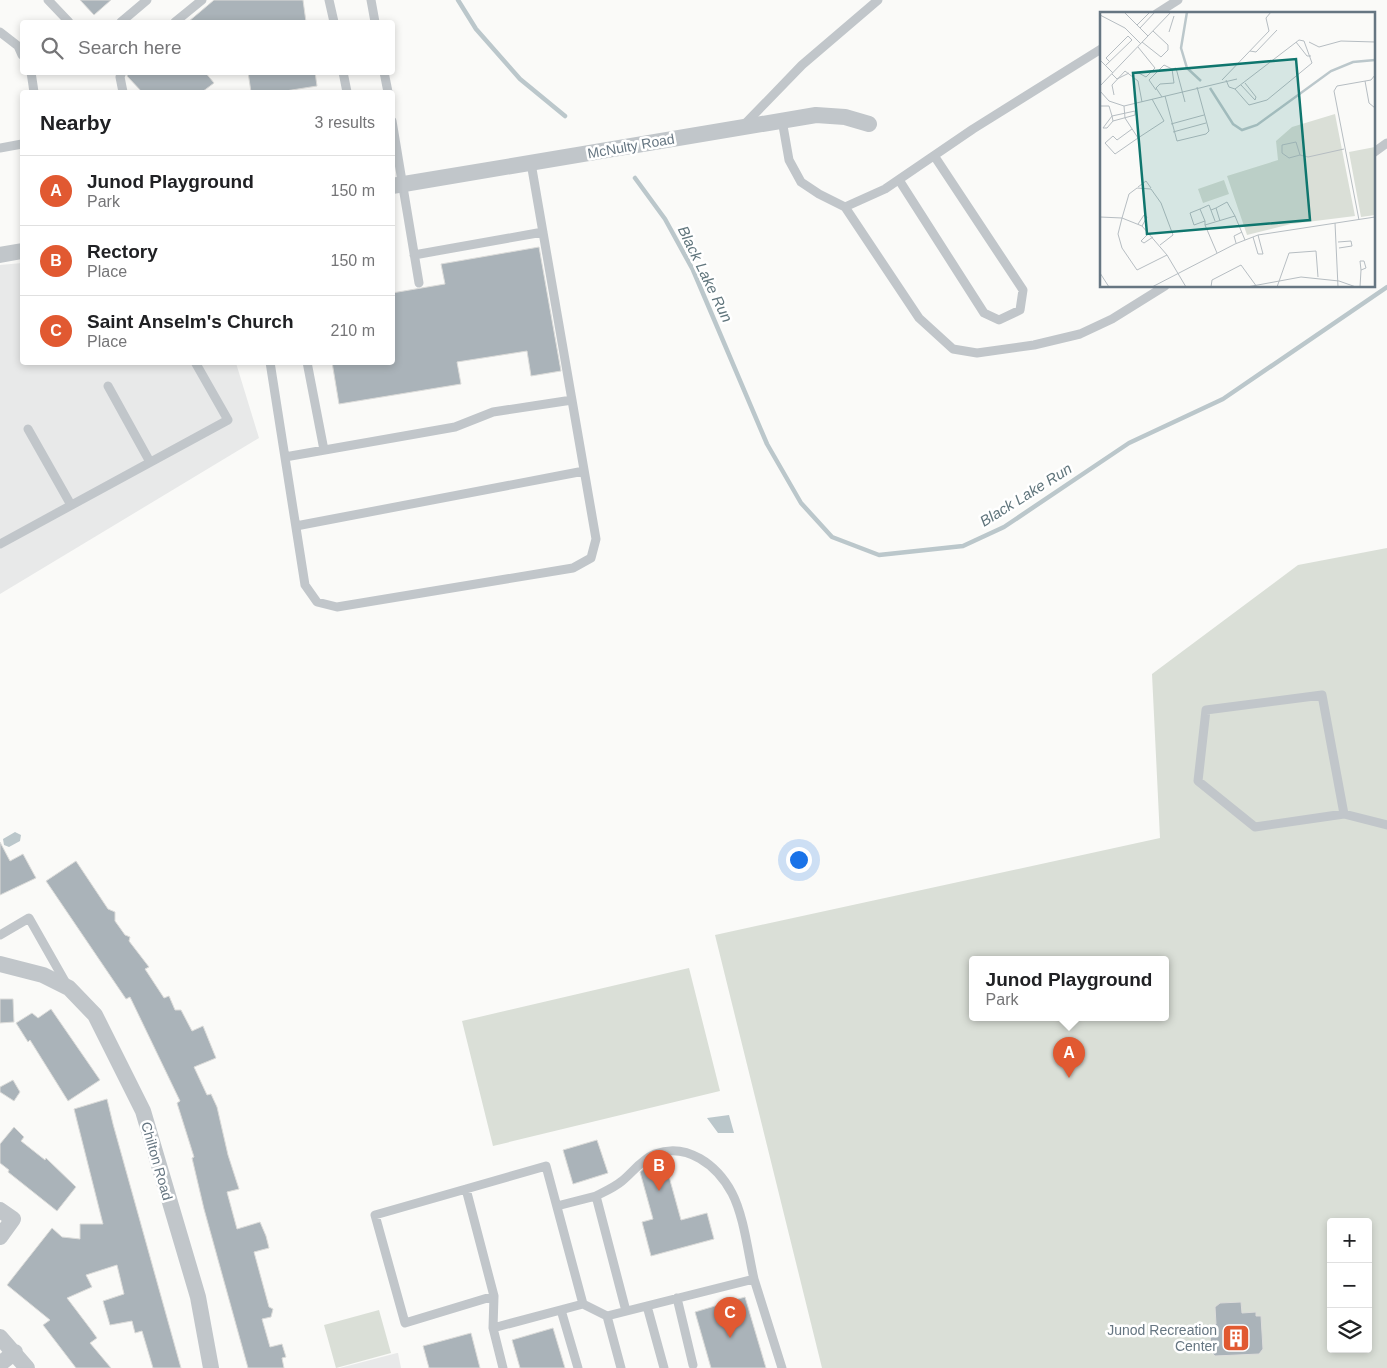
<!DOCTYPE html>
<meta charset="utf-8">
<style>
:root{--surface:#fff;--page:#f6f6f6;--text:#202124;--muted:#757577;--line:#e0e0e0;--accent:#e15931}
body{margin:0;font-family:Arial,sans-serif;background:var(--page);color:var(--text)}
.controls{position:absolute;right:15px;bottom:15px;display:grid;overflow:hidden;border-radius:5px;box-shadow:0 2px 8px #0003}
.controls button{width:45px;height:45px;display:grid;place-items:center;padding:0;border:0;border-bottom:1px solid var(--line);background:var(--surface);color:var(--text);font:25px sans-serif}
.you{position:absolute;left:798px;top:859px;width:18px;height:18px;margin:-12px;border:4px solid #fff;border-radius:50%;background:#1a73e8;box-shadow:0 0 0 8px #1a73e833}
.badge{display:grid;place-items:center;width:32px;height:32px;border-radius:50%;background:var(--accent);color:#fff;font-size:16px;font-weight:700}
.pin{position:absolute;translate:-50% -41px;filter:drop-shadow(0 1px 2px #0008)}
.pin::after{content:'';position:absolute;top:26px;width:18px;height:15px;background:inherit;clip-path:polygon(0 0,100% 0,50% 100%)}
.popup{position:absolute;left:969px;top:956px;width:200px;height:65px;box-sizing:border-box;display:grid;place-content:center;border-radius:5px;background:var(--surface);filter:drop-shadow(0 1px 4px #0005);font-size:16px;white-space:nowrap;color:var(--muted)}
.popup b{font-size:19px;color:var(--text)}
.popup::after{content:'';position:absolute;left:50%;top:100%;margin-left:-10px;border:10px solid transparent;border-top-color:var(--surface)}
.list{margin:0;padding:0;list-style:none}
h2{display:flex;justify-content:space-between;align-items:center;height:65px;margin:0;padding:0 20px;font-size:21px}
h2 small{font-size:16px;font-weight:400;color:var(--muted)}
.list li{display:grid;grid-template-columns:32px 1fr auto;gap:15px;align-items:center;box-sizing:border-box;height:70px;padding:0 20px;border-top:1px solid var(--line)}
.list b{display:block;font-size:19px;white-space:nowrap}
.list p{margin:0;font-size:16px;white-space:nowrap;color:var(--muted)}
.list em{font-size:16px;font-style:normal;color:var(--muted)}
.icon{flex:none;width:28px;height:28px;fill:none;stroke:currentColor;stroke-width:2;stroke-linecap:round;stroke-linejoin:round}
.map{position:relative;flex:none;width:1387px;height:1368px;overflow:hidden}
.search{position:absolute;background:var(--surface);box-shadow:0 2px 8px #0003;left:20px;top:20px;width:375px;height:55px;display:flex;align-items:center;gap:12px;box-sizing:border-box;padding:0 18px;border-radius:5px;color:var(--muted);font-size:19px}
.panel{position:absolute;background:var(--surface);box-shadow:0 2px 8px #0003;left:20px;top:90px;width:375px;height:275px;border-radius:5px}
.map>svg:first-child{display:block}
.built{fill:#e8e9e9}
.green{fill:#dadfd7;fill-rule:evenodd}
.water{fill:#bbc7cb}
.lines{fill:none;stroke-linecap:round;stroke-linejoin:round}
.stream{stroke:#bbc7cb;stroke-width:4.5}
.building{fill:#aab3b9;stroke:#dcdcda}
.service{stroke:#c1c6ca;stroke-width:9}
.minor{stroke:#c1c6ca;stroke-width:16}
.labels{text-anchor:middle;stroke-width:5;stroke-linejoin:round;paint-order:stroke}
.street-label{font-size:14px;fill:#667682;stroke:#fff}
.poi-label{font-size:14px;fill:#667682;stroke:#fff;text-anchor:end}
.water-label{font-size:15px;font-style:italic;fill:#60757c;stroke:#fff}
.inset-river{fill:none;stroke:#bbc7cb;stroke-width:2.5}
.inset-road{fill:none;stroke:#b6bdc2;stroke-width:1}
.view{fill:#0f766e;fill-opacity:0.15;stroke:#0f766e;stroke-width:2.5}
.inset-edge{fill:none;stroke:#667682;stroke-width:2.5}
</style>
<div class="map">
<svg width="1387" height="1368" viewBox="0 0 1387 1368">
<rect width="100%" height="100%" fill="#fafaf8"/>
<!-- built -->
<path class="built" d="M22,263V362L236,363L259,438L0,594V265Z
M398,1353L401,1368H340L397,1353Z"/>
<!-- green -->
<path class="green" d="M1387,548V1368H822L715,935L1160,838L1152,674L1298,565ZM973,959H1165V1017H973ZM1331,1222H1368V1349H1331Z
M689,968L720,1091L493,1146L462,1021Z
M379,1310L391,1353L336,1368L324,1325Z"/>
<!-- water -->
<path class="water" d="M15,832L21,835L20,841L9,847L4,845L3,839Z
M729,1115L734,1133H718L707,1118Z"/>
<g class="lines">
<!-- stream -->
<path class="stream" d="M458,0L476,29L520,79L565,116
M635,178L665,219L693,270L767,444L801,503L832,537L879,555L963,546L1004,527L1129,443L1223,399L1387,287"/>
</g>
<!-- building -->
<path class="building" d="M80,0H111L94,15Z
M214,0H303L306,22H188Z
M128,72H205L214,83L202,92H142L127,76Z
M248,72H315L317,86L279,92H251Z
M539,247L561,371L531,376L527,351L457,362L461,384L339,404L332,362H392V293L445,284L441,264Z
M0,842L10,861L23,854L36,878L0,895Z
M76,861L108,909L115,912V921L125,935L130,937L129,941L149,967L145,969L164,998L169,996L175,1010H181L192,1031L203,1026L216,1058L194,1067L207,1095L211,1094L217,1107L228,1155L239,1189L227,1192L237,1229L260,1222L266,1236L269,1248L254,1252L269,1307L273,1309L271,1317L262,1319L270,1347L282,1344L286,1357L282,1358L284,1368H248L204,1209L192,1158L194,1157L177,1103L180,1101L130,997L126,999L46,881Z
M0,999H13L14,1022L0,1023Z
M51,1009L100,1080L68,1101L30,1040L28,1042L16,1023L32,1013L38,1018Z
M13,1080L20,1092L14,1101L0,1092V1087Z
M107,1099L113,1124L181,1368H153L142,1331L135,1333L132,1321L110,1325L103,1301L124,1294L117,1265L86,1275L92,1287L67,1298L92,1331L97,1338L90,1343L111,1368H76L43,1325L50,1320L7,1285L52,1228L62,1237L80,1239V1224H103L74,1109Z
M14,1127L24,1137L21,1141L45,1160L46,1158L76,1187L57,1211L8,1172L9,1170L0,1163V1144Z
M597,1140L608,1173L573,1184L563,1150Z
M665,1162L681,1220L707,1213L714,1239L651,1256L642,1222L653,1219L640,1172L645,1168Z
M745,1297L766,1368H711L695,1312Z
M1241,1302L1242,1313L1256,1312V1316H1261L1263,1349L1259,1354L1215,1356L1211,1352L1210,1326L1216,1324L1215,1307L1220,1303Z
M553,1328L565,1368H520L512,1340Z
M471,1333L480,1368H429L423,1346Z"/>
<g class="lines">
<!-- service -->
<path class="service" d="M48,0L69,22
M329,0L334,22
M371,0L375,22
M1156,14L1178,0
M121,22L147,0
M175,22L202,0
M0,32L18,46L22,55
M31,72L34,92
M122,72L120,77L123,92
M343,72L347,92
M384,72L388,92
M782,120L789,160L801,182L819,194L845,207L919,318L953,349L977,353L1034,345L1080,334L1112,319L1165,286
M392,121L419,283
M744,125L802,65L878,0
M0,148L22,144
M1373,153L1387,143
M899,180L984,313L999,320L1020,310L1023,290L935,157
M845,207L885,189L973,129L1101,49
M414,255L543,232
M270,362L305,585L317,602L337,607L573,568L591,558L596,539L531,163
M307,362L324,450
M108,386L150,462
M28,429L71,505
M285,457L455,427L493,412L572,400
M296,526L584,471
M0,544L228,420L195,362
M1344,814L1322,695L1206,710L1198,781L1255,827L1344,814L1387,825
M0,935L29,918L67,985
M466,1189L546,1166L583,1304
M596,1196C604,1192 615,1187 622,1181C633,1172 641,1160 655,1154C687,1142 717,1165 732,1193C744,1216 748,1253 754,1279
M557,1206L596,1196L626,1311
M677,1298L693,1365
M647,1306L664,1368
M561,1310L578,1368
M607,1316L621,1368
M493,1328L494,1296L466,1189L375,1215L405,1323L494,1296
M503,1368L493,1328L583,1304L607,1316L754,1279L782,1368"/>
<!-- minor -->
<path class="minor" d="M392,186L816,115L845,117L869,124
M0,255L22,251
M0,964L43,975L69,988L95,1015L143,1111L198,1297L211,1368
M0,1210L13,1219L0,1237
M0,1337L27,1368
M0,1364L15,1352"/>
</g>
<!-- icons -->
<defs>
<g id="building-square" transform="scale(1.4375)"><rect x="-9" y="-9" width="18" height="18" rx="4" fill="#e15931" stroke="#fff"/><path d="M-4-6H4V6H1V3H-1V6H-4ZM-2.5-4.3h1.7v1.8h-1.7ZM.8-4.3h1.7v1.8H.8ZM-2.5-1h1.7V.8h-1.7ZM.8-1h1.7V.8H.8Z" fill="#fff"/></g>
</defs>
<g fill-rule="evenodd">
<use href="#building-square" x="1236" y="1338"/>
</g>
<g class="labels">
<!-- street labels -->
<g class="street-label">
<text transform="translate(631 146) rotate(-10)" y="5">McNulty Road</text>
<text transform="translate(157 1161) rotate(74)" y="5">Chilton Road</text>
</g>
<!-- poi labels -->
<g class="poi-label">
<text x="1217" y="1335">Junod Recreation<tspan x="1217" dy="16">Center</tspan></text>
</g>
<!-- water labels -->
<g class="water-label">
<text transform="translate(705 274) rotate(64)" y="5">Black Lake Run</text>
<text transform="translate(1026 495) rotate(-32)" y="5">Black Lake Run</text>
</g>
</g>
<!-- overview -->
<g transform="translate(1100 12)">
<rect width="275" height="275" fill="#fafaf8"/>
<path d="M235,102L255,204L191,212L147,223L127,164L178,148L176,129L192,115ZM275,135V203L261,205L249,140ZM124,168L129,182L103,191L98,177Z" fill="#dadfd7"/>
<path class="inset-river" d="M87,0L81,36L87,56L101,69M110,76L133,112L142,118L157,113L231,59L253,50L275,48"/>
<path class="inset-road" d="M24,0L48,24M0,3L25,16L41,32M37,13L50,0M40,16L55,0M69,20L74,4M42,30L61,45L68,38V33L53,19M196,30L207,44H211M209,30L219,35L241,29L275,30M150,39L156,40L177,18M1,49L13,61M5,54L32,28L28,24L6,46L10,50M37,60L46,65L55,56L38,35M12,62L17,67L29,61M122,68L169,19L166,6L171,0M126,68L129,75L135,77L199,28L204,29L212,51L167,88L149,93L135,77M265,69L269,91L275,96M141,73L155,88L156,85L145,71M0,74L71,0M56,78L49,68L64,53L72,57M0,79L9,89L24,94L137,67M14,83L12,73L25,59L38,69L42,90M65,84L77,129L106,122L109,119L97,75M62,85L56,76L60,72L74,71L72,57L76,56L85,90M0,94H9L12,104L13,109L35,103V99L12,104L3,116H7L13,109M24,94L25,106L38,126L64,109L52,87M71,112L104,103M32,117L17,128L13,124L5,131L15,142L38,126M73,120L106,111M200,143L189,146L182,141V133L196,130L200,143L208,145L244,137M38,175L46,169L51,176M116,196L127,190L135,204M100,197L109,193L115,209M111,198L116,196L120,209M0,205L22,206L42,214L67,243L86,275M259,208L234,79L237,74L271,68L275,63M105,209L94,213L90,201L100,197L105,209V213M235,211L238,275M38,212L44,203L47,205L42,214M49,221L41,229L44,231L53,225M153,225L158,242H163L158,223M238,230L251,229L252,234L239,236M136,231L134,224L142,220M60,233L73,223L61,191L51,177L37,176L29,182L22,206L18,222L22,236L37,258L67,243M117,241L105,213L135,204L145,228M260,249H264L266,256L261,258ZM0,261L9,275M52,275L135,232L158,223L275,205M111,275L112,268L141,253L157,275M147,275L201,265L239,269L256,275M177,275L189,241L216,239L218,265M260,275L261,258"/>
<path class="view" d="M196,47L210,208L47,222L33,61Z"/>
<rect width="275" height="275" class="inset-edge"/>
</g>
</svg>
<div class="controls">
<button>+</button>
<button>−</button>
<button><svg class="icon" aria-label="layers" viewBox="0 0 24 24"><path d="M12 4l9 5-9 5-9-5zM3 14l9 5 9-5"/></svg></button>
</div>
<div class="you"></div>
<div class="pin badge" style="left:1069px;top:1078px">A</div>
<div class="popup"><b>Junod Playground</b>Park</div>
<div class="pin badge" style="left:659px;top:1191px">B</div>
<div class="pin badge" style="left:730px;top:1338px">C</div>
<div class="search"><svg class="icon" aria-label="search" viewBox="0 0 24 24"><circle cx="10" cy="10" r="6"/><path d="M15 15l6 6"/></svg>Search here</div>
<section class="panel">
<h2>Nearby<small>3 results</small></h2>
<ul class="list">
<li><span class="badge">A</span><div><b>Junod Playground</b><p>Park</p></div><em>150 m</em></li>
<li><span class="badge">B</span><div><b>Rectory</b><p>Place</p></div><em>150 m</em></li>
<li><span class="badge">C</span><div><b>Saint Anselm's Church</b><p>Place</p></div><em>210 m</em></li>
</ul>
</section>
</div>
